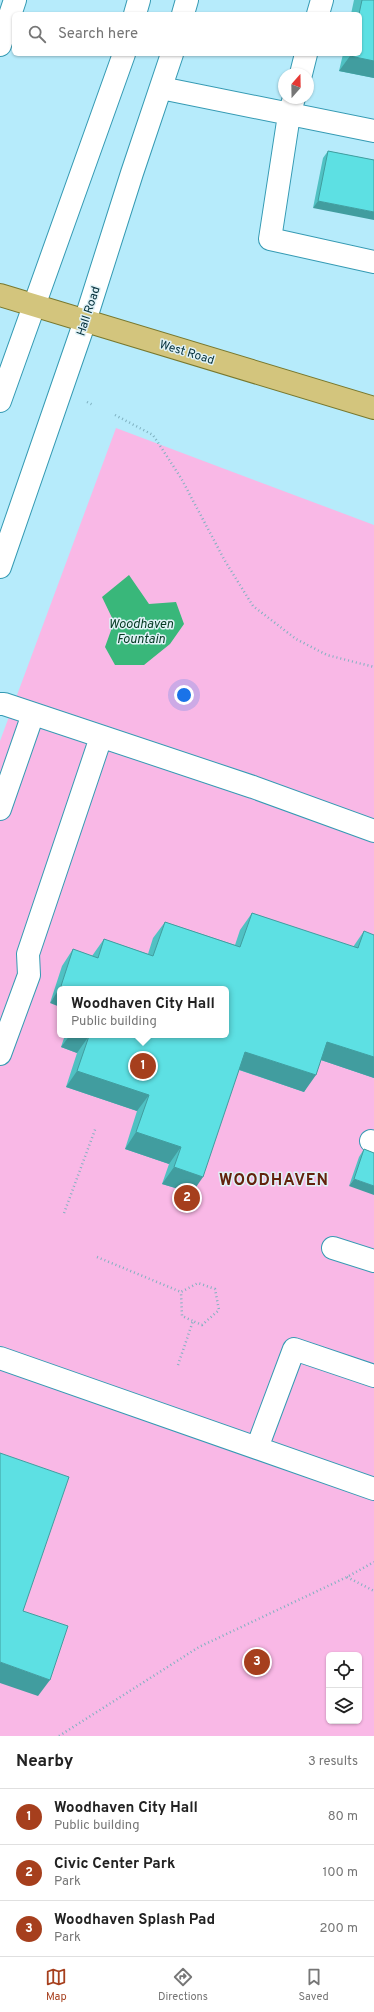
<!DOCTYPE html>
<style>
:root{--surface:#fff;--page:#f6f6f6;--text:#222;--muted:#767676;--line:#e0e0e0;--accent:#a63f1d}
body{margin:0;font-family:Overpass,sans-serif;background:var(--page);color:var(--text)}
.controls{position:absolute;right:12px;bottom:12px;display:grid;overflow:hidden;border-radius:6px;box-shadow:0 1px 3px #0004}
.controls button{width:36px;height:36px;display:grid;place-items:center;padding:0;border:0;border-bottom:1px solid var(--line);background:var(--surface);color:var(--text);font:20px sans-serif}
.compass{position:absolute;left:278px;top:68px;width:36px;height:36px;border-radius:50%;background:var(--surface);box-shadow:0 1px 3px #0004;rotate:20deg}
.you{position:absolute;left:184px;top:695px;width:14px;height:14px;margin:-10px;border:3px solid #fff;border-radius:50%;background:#1a73e8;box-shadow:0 0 0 6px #1a73e833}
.badge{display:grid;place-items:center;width:26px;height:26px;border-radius:50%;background:var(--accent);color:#fff;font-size:13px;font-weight:700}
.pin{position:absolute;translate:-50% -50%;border:2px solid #fff;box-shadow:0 1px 4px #0006}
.popup{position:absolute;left:57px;top:986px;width:172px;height:52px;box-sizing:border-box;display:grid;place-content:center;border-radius:6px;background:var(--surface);filter:drop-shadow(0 1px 3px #0005);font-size:13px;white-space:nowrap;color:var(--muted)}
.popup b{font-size:15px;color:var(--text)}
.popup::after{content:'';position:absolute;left:50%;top:100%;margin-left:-8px;border:8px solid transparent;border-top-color:var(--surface)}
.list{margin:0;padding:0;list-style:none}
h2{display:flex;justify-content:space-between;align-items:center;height:52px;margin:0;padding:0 16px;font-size:17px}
h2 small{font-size:13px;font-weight:400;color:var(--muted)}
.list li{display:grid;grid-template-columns:26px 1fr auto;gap:12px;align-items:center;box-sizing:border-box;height:56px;padding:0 16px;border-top:1px solid var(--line)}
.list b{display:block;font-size:15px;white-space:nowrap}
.list p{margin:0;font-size:13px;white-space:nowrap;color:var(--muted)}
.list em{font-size:13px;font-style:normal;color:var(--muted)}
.icon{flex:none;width:22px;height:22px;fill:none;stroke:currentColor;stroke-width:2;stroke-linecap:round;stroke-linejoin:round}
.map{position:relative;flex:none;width:374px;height:1736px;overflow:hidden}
.search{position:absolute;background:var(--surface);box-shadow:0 1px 3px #0004;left:12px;right:12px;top:12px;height:44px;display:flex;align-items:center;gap:10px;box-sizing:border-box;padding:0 14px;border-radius:6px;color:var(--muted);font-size:15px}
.sheet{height:220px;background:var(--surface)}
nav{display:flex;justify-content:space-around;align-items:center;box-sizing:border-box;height:56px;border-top:1px solid var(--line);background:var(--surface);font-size:11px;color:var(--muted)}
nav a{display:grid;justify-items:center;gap:2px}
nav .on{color:var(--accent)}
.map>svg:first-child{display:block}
.green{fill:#f9b8e6;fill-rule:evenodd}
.water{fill:#39b77a}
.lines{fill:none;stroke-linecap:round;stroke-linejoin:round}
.minor-casing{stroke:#359ab3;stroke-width:24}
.major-casing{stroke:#78782e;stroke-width:24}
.path{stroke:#7fb1c0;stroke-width:2.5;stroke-dasharray:1 3;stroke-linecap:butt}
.minor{stroke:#fff;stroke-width:22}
.major{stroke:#d3c57d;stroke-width:22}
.wall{fill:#50c1c3}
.shaded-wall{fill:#419d9f}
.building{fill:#5de0e3;stroke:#419d9f}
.labels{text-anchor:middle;stroke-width:3;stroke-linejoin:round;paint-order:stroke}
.street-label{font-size:12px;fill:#04303b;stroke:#e0f2f7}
.water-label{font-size:13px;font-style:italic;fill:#043a22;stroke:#e0f2f7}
.district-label{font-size:16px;font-weight:bold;letter-spacing:1px;fill:#63220c;stroke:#e0f2f7}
</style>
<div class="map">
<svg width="374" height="1736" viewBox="0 0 374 1736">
<rect width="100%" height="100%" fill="#b6ebfb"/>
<!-- green -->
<path class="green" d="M116,428L374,525V1736H0V741ZM60,989H226V1035H60ZM329,1655H359V1721H329Z"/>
<!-- water -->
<path class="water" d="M129,575L149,604L176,602L184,624L170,644L144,665H115L105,647L114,622L102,597Z"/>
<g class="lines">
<!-- minor casing -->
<g class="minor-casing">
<path id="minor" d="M135,14L139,0
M183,14L187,0
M318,14L322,0
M0,45L15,0
M301,74L306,54
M161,88L374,131
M294,98L289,115L270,239L374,262
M0,401L124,54
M0,567L85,321L132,173L172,54
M0,704H4L253,787L374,831
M0,809L33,714
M0,1054L29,975L28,954L101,737
M371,1141L374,1142
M333,1248L374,1261
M0,1358L374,1489
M257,1448L294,1349L374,1376"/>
</g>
<!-- major casing -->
<g class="major-casing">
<path id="major" d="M0,295L374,408"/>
</g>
<!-- path -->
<path class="path" d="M87,402L93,405
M115,415L153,435L181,478L225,561L253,606L296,639L327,655L374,667
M64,1213L96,1127
M97,1257L181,1292
M178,1365L193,1321L202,1325L219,1310L215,1289L198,1283L181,1292L182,1316L193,1321
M347,1577L374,1591
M59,1736L199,1647L347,1577L374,1562"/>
<!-- minor -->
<use href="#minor" class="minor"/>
<!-- major -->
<use href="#major" class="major"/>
</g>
<!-- wall -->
<path class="wall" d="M354,0H374V78L339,71L343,54H360V14H351Z
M328,151L374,160L313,208L323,158Z
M252,913L353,947L364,931L374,1078L321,1060L304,1092L239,1070L192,1193L162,1184L169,1164L125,1149L137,1111L66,1087L77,1053L61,1047L65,1035H226V989H60L50,1003L62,966L73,949L92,956L104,939L148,954L153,938L165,922L235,945L240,930Z
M364,1149L374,1153L349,1186L359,1157Z"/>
<!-- shaded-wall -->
<path class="shaded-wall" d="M350,56L374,61V78L339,71Z
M318,201L374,212V220L313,208Z
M61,986L69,989H60V1007L50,1003Z
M70,1035H86L89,1036L77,1053L61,1047Z
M327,1042L374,1057V1078L315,1058Z
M245,1052L316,1075L304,1092L234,1068Z
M77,1071L149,1095L137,1111L66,1087Z
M136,1132L181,1147L169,1164L125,1149Z
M174,1167L203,1177L192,1193L162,1184Z
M354,1179L374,1186V1195L349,1186Z
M0,1662L50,1680L38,1696L0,1683Z"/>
<!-- building -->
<path class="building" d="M362,0H374V61L350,56V54H360V14H359Z
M328,151L374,160V212L318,201Z
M252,913L358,948L364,931L374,935V1057L327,1042L316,1075L245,1052L203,1177L174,1167L181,1147L136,1132L149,1095L77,1071L89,1036L86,1035H226V989H69L61,986L73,949L98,958L104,939L153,956L165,922L240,947Z
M364,1149L374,1153V1186L354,1179Z
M0,1453L69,1477L23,1611L68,1626L50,1680L0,1662Z"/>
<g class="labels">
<!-- street labels -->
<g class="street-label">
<text transform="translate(88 311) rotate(-72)" y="4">Hall Road</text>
<text transform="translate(187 352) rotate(17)" y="4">West Road</text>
</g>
<!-- water labels -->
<g class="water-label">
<text x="141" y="628">Woodhaven<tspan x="141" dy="15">Fountain</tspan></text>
</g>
<!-- district labels -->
<g class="district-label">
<text x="274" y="1185">WOODHAVEN</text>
</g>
</g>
</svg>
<div class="controls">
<button><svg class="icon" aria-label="locate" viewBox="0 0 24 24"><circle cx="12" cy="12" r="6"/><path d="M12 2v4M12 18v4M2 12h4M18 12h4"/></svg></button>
<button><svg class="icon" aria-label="layers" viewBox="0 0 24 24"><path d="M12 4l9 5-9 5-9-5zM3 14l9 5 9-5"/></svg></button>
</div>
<svg class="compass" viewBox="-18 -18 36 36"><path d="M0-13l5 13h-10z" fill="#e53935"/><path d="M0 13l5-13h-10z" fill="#767676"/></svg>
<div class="you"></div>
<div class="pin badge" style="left:143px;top:1066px">1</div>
<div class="popup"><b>Woodhaven City Hall</b>Public building</div>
<div class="pin badge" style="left:187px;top:1198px">2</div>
<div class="pin badge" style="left:257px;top:1662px">3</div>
<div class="search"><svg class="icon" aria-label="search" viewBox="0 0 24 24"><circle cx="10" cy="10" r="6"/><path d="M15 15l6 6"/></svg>Search here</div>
</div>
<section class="sheet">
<h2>Nearby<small>3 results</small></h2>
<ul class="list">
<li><span class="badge">1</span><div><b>Woodhaven City Hall</b><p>Public building</p></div><em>80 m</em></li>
<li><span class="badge">2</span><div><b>Civic Center Park</b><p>Park</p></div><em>100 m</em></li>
<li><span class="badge">3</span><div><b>Woodhaven Splash Pad</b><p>Park</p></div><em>200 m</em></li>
</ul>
</section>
<nav>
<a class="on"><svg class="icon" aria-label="map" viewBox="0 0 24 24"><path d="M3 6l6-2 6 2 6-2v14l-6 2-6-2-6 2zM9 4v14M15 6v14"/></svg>Map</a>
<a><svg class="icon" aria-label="directions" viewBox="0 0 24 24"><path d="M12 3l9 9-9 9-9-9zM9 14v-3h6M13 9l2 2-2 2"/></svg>Directions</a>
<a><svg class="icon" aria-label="saved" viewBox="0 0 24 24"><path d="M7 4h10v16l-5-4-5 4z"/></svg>Saved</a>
</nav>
